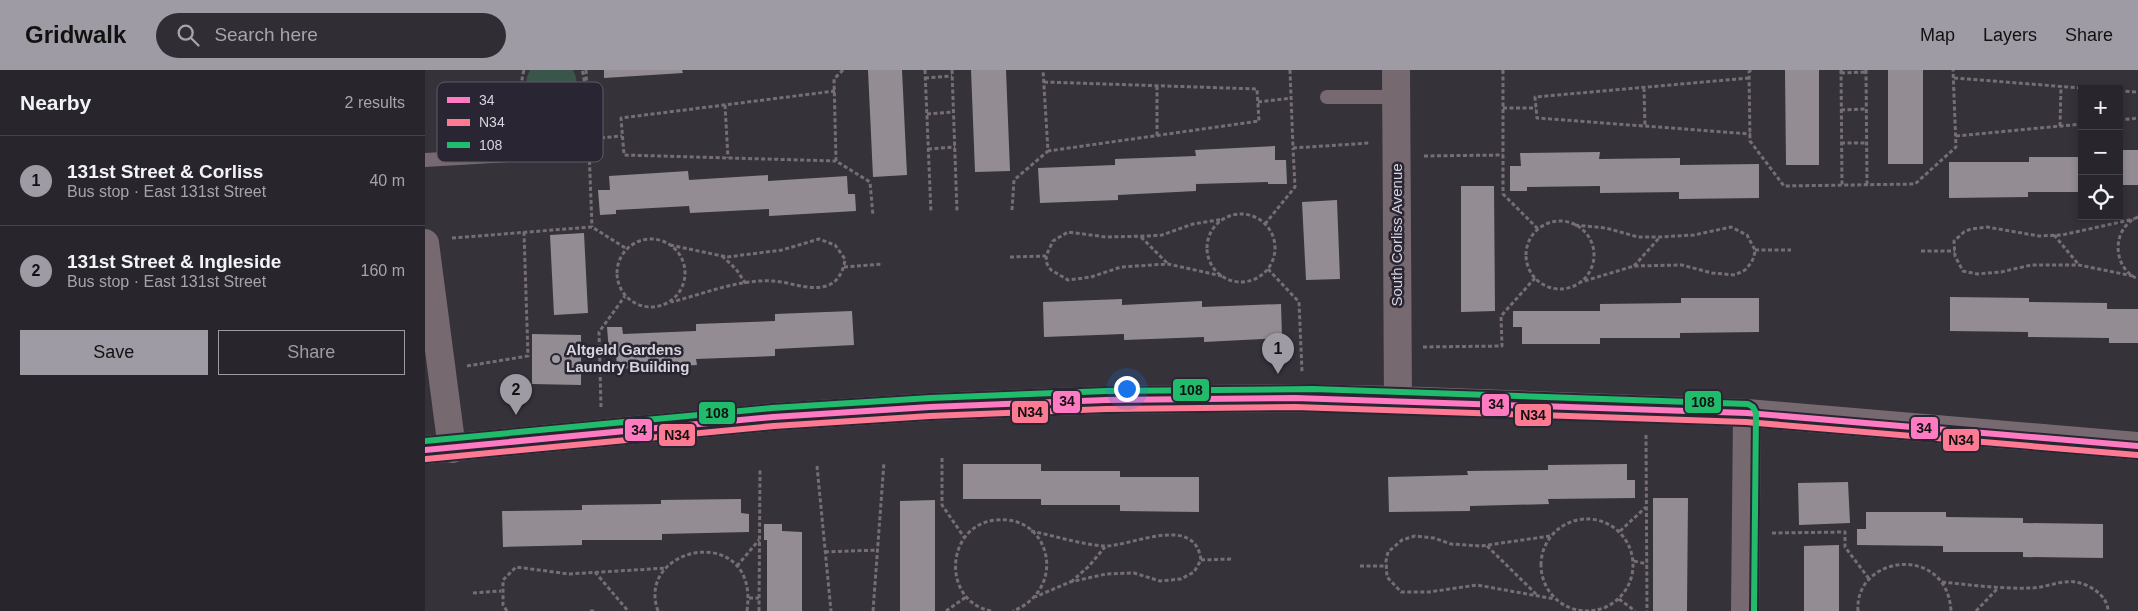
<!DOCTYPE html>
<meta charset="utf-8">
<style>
:root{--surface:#28262c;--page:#302e34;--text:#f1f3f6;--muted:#a5a5a9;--line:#444348;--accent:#9e9ba4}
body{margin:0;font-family:Helvetica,sans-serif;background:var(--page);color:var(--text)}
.controls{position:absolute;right:15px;top:15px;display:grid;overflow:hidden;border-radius:0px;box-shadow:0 2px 8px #0003}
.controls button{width:45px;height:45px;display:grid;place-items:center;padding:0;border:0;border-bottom:1px solid var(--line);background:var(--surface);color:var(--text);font:25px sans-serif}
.you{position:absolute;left:701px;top:318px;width:18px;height:18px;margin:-12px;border:4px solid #fff;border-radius:50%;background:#1a73e8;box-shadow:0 0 0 8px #1a73e833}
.badge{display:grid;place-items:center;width:32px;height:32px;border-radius:50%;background:var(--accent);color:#111;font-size:16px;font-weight:700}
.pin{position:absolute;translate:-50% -41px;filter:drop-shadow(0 1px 2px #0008)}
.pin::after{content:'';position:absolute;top:26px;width:18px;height:15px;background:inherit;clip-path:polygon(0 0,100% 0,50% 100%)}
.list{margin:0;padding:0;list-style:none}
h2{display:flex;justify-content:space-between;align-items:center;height:65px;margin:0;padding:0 20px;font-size:21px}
h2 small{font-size:16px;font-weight:400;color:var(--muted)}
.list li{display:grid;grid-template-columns:32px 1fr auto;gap:15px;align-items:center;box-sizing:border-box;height:90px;padding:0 20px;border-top:1px solid var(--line)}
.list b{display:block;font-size:19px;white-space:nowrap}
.list p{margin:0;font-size:16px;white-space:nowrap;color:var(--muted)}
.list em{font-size:16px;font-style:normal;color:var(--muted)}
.actions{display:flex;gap:10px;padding:15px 20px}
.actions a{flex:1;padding:11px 0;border:1px solid var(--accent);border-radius:0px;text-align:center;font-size:18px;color:var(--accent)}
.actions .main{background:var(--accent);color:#111}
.icon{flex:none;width:28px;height:28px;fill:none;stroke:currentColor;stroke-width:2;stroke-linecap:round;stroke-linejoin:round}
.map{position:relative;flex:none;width:1713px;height:541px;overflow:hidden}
header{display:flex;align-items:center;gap:30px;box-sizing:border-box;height:70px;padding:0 25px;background:var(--accent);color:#111}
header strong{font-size:24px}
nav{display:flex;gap:28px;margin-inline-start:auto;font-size:18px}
.search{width:350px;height:45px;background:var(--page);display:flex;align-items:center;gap:12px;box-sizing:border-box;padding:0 18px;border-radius:28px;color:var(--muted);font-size:19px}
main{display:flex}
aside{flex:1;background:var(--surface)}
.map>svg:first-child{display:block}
.green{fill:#3a554a}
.building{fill:#938d93}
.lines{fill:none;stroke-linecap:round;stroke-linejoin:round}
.path{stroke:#766e73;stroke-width:3;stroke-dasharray:4 2.5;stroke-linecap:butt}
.lane{stroke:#766a70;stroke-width:14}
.street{stroke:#766a70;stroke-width:28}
.bus-1-casing{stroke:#2a2533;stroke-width:10}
.bus-2-casing{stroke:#2a2533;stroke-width:10}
.bus-3-casing{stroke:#2a2533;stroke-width:10}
.bus-1{stroke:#fe7ac1;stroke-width:6}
.bus-2{stroke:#fe7a93;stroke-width:6}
.bus-3{stroke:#20bc6c;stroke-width:6}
.poi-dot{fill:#9e9ba4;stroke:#2a2533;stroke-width:2}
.labels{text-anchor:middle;stroke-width:5;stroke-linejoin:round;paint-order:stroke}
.street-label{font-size:15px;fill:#d7d4dd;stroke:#2a2533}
.poi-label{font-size:15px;font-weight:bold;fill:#d7d4dd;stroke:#2a2533;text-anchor:start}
.key{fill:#2a2533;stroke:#5e5a66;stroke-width:1}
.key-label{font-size:14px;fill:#d7d4dd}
.line-badge{stroke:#2a2533;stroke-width:2}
.pale-badge-label{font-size:14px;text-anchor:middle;font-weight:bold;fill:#111}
</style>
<header>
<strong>Gridwalk</strong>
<div class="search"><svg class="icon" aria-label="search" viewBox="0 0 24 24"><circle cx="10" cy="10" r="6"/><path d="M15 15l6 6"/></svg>Search here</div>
<nav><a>Map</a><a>Layers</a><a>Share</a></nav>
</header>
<main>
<aside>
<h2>Nearby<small>2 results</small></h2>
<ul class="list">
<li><span class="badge">1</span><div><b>131st Street &amp; Corliss</b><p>Bus stop · East 131st Street</p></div><em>40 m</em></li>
<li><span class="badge">2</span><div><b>131st Street &amp; Ingleside</b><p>Bus stop · East 131st Street</p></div><em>160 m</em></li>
</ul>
<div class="actions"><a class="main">Save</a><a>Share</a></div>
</aside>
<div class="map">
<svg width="1713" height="541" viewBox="0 0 1713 541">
<rect width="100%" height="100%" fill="#35323a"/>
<!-- green -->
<path class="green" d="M105,0H148C152,7 153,15 149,22C136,54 88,29 105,0Z"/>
<!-- building -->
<path class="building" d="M179,0H257L258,3L179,8Z
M443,0H477L482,105L448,107Z
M546,0H581L585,101L550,102Z
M1360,0H1394V95H1361Z
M1463,0H1498V94H1463Z
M850,76V90H861L862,114H843V112L771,114V121L693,125V130L615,133L613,98L690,95V89L771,86L770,80Z
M1694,80H1713V115H1694Z
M1175,82L1174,89L1255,88V95L1334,94V128L1254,129V122L1175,123V116L1102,117V121H1085V96H1096L1095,83Z
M1604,87H1657V122H1603V127L1524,128V92H1604Z
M263,101L264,110L343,105V111L422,106L423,124H430L431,141L344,146V139L265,143L264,136L191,140V144L175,145L173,120H185L184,106Z
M1036,116H1069L1070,241L1036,242Z
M912,130L915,209L881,210L877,132Z
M159,163L163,243L129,245L125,165Z
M1525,227L1604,228V232L1682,233V239H1713V273H1684V268L1603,267V262L1525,261Z
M1256,228H1334V262L1255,263V268H1175V274H1097V257H1088V241H1175V234L1256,233Z
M697,229V235L777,231V237L856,234L857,268L779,272V267L699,270V264L619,267L618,232Z
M427,241L429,275L350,279V286L271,289L272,295L192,299L191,281L184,282L182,257H197L198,264L271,261V254L350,251V244Z
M107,264L156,265V315L107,314Z
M538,394H616V401H695V407H774V442L695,441V435H616V429H538Z
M1202,394V410H1210V428L1123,429L1124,434L1045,436V441L964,442L963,407L1043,405L1042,401L1123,400V395Z
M1423,412L1425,453L1374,455L1373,413Z
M1228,428H1263L1262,541H1228Z
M316,429V443L324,444V462L237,464V470H157V475L78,477L77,441L157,440V435L236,434V430Z
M510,430V541H475V431Z
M1441,442H1521V447L1598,448V453L1678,454V488L1598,487V482H1518V476L1432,475V459H1441Z
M339,454H357V461L377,462V541H342V470H339Z
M1414,475V541H1379V476Z"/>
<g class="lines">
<!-- path -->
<path class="path" d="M99,0C82,57 175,55 157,0
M161,0L167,157
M418,0L409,9L411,91L445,112L448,146
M500,0L506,143
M527,0L532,142
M865,0L868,78L945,73
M1078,0V124L1113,159
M1326,0L1324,2L1325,71L1359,116L1490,114L1531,77L1528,0
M1416,0L1417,115
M1441,0L1442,115
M1416,3L1440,2
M500,8L527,6
M1324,8L1110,27L1112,48L1326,64
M1529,8L1669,19
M619,12L832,19L834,51L623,81
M732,16V66
M1219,18L1220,56
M410,21L196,48L199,85L411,91
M1694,21L1713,22
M833,32L867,28
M300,35L303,88
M1078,38H1111
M1416,40L1441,39
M502,44L528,42
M1694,50L1713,48
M1635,56L1636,16
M1531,66L1657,54
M163,69L197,66
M1416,73H1441
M503,79L530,77
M999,86L1078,85
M587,140L589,110L623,81L618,0
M782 178a34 34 0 1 1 68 0a34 34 0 1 1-68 0Z
M1713,147C1686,158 1687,198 1713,209
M1101 185a34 34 0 1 1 68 0a34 34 0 1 1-68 0Z
M840,154L870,117L868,78
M1150,155L1181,158L1213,167H1235L1269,165L1306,157L1322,165L1330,180L1329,187L1326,193L1320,200L1310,205L1287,203L1257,195L1209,196L1156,212
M1629,165L1654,195
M716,167L743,194
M27,168L167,157L202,179
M192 203a34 34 0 1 1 68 0a34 34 0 1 1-68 0Z
M245,175L302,187L357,180L394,169L410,175L420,189C419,200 413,213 401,216C384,221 365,212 348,211C313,209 279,224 246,232
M1330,180H1366
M1496,181H1530
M297,186L311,199L321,214
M585,187L621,186
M1209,196L1235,167
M419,197L458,194
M843,199L874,232L877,302
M797,206L743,194L696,197L666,207L643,210L626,200L622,194L621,186L628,171L643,162L681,167L724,166L737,165L768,154L799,149
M1708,206L1654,195H1606L1576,202L1552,204L1538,201L1530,186L1529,171L1539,162L1546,159L1562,157L1614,166L1637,165L1709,149
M998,277L1077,276L1076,246L1110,208
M42,296L103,286L99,162
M176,337L174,262L200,226
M1221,365L1222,541
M517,388V435L539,467
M392,396L406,541
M1116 495a46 46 0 1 1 92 0a46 46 0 1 1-92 0Z
M606,461C630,466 655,474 678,476C703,478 770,442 776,490L769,502L756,509L735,511L709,503L681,504L645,512L610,527
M1195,461L1221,437
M1347,463L1420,462V477L1445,510
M1125,466L1056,476L1026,474L1009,468L990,466L977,470L963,482L961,491L962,507L976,522H1004L1052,515L1130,529
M1062,476L1111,524
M400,482L453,480
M776,490L806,489
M1209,491L1222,494
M312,496L334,470
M935,496H962
M170,502L203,541
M646,512L664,496L680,477
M1517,512C1546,515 1576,519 1605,518C1622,518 1639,508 1655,513C1667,516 1683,527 1683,541
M48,523L76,521
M324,528H334
M1194,529L1210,541
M82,541L78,535V510L91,497L144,504L242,498
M165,541H169
M233,541C209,475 335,451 322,541
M334,541L335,400
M448,541L459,392
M521,541L541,527
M566,541C516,531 520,455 571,450C626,444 643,519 588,541
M1433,541C1429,485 1522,473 1526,541
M1551,541L1573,518"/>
<!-- lane -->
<path class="lane" d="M902,27H971
M0,90L117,83"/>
<!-- street -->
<path class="street" d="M971,0L973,330
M0,173L27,379
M0,380L348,347L505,337L681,330L870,328L973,330L1322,343L1713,376
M1320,541L1322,343"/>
<!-- bus-1 casing -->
<g class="bus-1-casing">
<path id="bus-1" d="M0,380L348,347L505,337L681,330L870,328L1322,343L1713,376"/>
</g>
<!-- bus-2 casing -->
<g class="bus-2-casing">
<path id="bus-2" d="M1,389L349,356L505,346L681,339L870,337L1321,352L1712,385"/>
</g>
<!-- bus-3 casing -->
<g class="bus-3-casing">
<path id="bus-3" d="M0,371L347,338L505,328L681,321L888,319L1323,334L1328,337L1331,343L1329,541"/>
</g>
<!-- bus-1 -->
<use href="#bus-1" class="bus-1"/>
<!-- bus-2 -->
<use href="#bus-2" class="bus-2"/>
<!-- bus-3 -->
<use href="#bus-3" class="bus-3"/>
</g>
<!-- markers -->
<circle class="poi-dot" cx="131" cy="289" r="5"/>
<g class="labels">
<!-- street labels -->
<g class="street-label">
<text transform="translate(972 165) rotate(-90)" y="5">South Corliss Avenue</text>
</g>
<!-- poi labels -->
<g class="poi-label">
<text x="141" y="285">Altgeld Gardens<tspan x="141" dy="17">Laundry Building</tspan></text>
</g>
</g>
<!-- legend -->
<rect x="12" y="12" width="166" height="80" rx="8" class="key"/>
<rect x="22" y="27" width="23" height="6" fill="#fe7ac1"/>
<rect x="22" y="49" width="23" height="7" fill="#fe7a93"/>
<rect x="22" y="72" width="23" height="6" fill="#20bc6c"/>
<g class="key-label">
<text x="54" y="35">34</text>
<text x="54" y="57">N34</text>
<text x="54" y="80">108</text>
</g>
<g class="line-badge">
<rect x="747" y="308" width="38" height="24" rx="5" fill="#20bc6c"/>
<rect x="627" y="320" width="29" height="24" rx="5" fill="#fe7ac1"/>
<rect x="1259" y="320" width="38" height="24" rx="5" fill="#20bc6c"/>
<rect x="1056" y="323" width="29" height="24" rx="5" fill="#fe7ac1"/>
<rect x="586" y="330" width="38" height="24" rx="5" fill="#fe7a93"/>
<rect x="273" y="331" width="38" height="24" rx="5" fill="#20bc6c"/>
<rect x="1089" y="333" width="38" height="24" rx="5" fill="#fe7a93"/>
<rect x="1485" y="346" width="29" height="24" rx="5" fill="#fe7ac1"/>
<rect x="199" y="348" width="29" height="24" rx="5" fill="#fe7ac1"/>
<rect x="233" y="353" width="38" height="24" rx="5" fill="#fe7a93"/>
<rect x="1517" y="358" width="38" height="24" rx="5" fill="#fe7a93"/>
</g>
<g class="pale-badge-label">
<text x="766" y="325">108</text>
<text x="642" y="336">34</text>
<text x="1278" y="337">108</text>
<text x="1071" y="339">34</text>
<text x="605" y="347">N34</text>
<text x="292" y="348">108</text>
<text x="1108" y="350">N34</text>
<text x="1499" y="363">34</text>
<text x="214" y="365">34</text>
<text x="252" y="370">N34</text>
<text x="1536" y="375">N34</text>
</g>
</svg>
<div class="controls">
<button>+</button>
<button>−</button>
<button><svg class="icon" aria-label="locate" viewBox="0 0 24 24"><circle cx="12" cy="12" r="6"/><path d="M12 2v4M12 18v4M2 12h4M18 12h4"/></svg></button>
</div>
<div class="you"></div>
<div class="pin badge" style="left:853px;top:304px">1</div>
<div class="pin badge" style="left:91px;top:345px">2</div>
</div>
</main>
